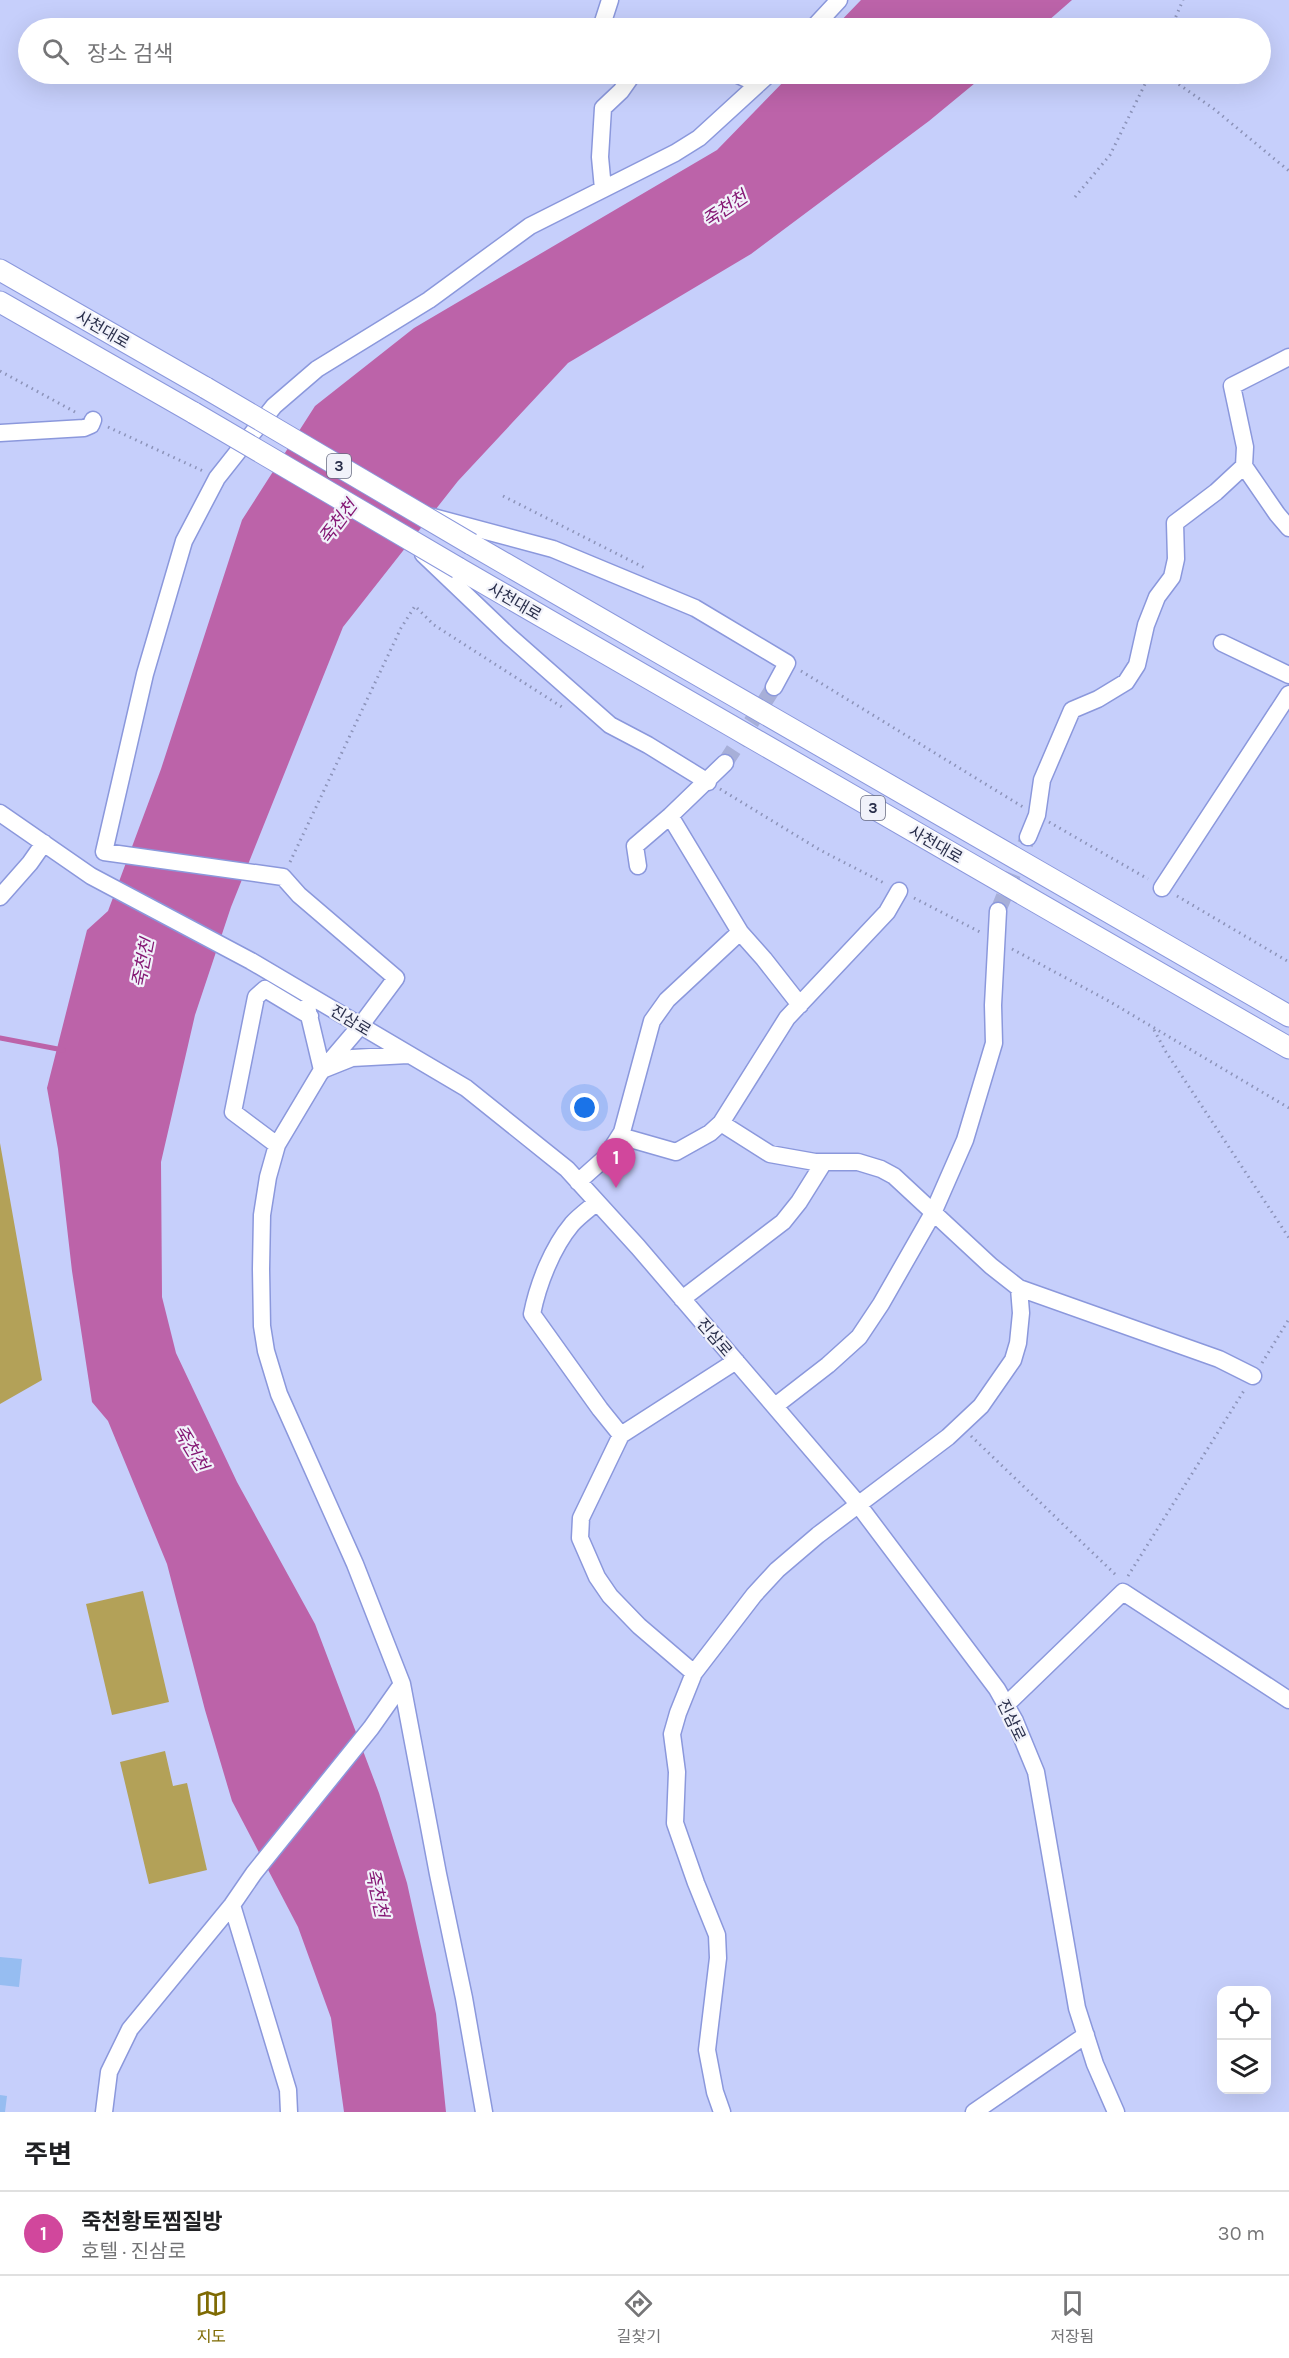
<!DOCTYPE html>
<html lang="ko">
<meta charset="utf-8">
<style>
:root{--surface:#fff;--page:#f6f6f6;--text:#202124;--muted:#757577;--line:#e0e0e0;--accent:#7f6b04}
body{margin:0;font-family:Karla,"Noto Sans KR",sans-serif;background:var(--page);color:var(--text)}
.controls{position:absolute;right:18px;bottom:18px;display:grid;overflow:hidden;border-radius:12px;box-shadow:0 6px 24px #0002}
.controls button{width:54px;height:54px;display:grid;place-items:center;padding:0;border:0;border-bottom:2px solid var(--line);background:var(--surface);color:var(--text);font:30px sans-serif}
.you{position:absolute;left:585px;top:1108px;width:21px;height:21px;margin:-15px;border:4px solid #fff;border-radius:50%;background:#1a73e8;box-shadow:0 0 0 9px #1a73e833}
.badge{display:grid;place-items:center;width:39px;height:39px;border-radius:50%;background:var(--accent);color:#fff;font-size:20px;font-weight:700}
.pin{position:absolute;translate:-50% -50px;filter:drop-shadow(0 2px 3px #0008)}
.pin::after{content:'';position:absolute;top:32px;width:21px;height:18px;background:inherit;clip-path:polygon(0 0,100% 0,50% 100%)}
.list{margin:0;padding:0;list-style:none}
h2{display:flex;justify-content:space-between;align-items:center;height:78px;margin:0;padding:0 24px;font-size:26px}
h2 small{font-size:20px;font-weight:400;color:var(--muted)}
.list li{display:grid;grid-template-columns:39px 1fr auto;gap:18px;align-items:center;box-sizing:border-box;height:84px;padding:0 24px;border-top:2px solid var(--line)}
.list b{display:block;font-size:22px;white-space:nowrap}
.list p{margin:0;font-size:20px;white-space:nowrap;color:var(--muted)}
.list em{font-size:20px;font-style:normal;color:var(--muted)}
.icon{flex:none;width:33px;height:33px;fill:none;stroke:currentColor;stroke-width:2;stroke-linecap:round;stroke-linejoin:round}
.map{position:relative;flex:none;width:1289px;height:2112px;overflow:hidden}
.search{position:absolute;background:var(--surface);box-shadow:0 6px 24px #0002;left:18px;right:18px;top:18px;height:66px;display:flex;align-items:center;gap:15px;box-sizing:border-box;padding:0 21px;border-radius:33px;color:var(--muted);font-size:22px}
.sheet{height:162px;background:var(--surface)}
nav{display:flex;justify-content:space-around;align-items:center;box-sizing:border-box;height:84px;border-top:2px solid var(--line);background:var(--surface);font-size:16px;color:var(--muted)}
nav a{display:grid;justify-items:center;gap:3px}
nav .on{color:var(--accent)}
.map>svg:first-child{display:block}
.green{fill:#b3a158}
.water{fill:#bc63a9}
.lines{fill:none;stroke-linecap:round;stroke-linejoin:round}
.stream{stroke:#bc63a9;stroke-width:5}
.building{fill:#96bdf1}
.minor-tunnel{stroke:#a7afd8;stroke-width:16;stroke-dasharray:16 8;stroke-linecap:butt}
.minor-casing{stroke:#8b98dc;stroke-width:19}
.major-casing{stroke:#8b98dc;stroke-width:23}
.path{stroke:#8c93b9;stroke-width:3;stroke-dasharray:1.5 4.5;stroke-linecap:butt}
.minor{stroke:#fff;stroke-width:16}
.major{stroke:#fff;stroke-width:21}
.major-bridge-casing{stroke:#8b98dc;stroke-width:23;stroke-linecap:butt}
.major-bridge{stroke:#fff;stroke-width:21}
.labels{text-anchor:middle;stroke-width:4.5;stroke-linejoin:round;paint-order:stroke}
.shield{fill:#f1f2fa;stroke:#666a80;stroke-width:1.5}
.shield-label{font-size:15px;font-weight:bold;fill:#2a2f4b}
.street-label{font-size:16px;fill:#2a2f4b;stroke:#f1f2fa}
.water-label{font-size:18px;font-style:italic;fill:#851874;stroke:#f1f2fa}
</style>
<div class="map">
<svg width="1289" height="2112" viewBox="0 0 1289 2112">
<rect width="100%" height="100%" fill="#c6cffb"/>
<!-- green -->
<path class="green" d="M0,1143L42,1380L0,1404Z
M143,1591L169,1702L112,1715L86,1604Z
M165,1751L173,1786L187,1783L207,1870L149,1884L120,1762Z"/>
<!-- water -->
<path class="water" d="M861,0H1072L1040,28H834Z
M791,74H986L929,121L751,254L568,363L458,481L343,627L231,907L195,1015L161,1162L162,1297L176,1353L237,1482L315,1624L379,1793L407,1883L436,2014L446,2112H344L331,2018L298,1927L232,1801L205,1710L167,1564L108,1421L92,1402L72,1271L58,1149L47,1088L87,930L108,911L161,769L242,520L315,406L414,328L717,150Z"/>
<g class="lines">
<!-- stream -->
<path class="stream" d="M0,1038L63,1050"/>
</g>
<!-- building -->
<path class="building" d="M0,1957L22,1959L19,1987L0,1985Z
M0,2095L7,2096L5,2112H0Z"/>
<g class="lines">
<!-- minor-tunnel -->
<path class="minor-tunnel" d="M725,763L774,687
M998,911L1028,837"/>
<!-- minor casing -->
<g class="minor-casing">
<path id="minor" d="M601,28L610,0
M813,28L839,0
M736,74L758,84
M603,189L600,157L603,108L621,91L633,74
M1289,357L1232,386L1245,447L1244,466L1277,514L1289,528
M0,433L84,428L91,425L93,420
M433,517L553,549L695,608L787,663L774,687
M423,554L509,636L610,725L648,745L708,782
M1222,643L1289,675
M0,813L91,876L251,961L466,1088L567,1169L638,1247L854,1499L997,1689L1015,1721L1036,1772L1077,2008L1095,2064L1116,2112
M670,816L740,932L764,959L800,1005
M1028,837L1037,815L1042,780L1072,710L1098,699L1126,682L1137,665L1146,625L1157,597L1172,577L1176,559L1175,523L1216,492L1244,466
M638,866L635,846L670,816L725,763
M1162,888L1289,694
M0,897L30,863L44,843
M307,1007L322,1070L352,1058L408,1055
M721,1123L770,1154L815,1162H858L881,1169L894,1176L991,1266L1019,1288L1219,1359L1253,1376
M620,1136L676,1152L710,1133L721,1123L787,1018L887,912L899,891
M277,1145L233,1112L256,997L265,989L310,1016
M578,1182L606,1157L622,1132L652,1021L667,1000L740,932
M597,1202C589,1209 579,1216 572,1224C552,1248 538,1284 532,1314L600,1409L621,1435
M682,1299L783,1222L799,1202L824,1162
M775,1406L828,1365L859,1337L881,1304L933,1213L965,1140L994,1043L993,1005L998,911
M694,1673L639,1626L610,1596L597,1577L580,1538L581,1518L621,1435L736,1361
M1006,1705L1123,1592L1289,1700
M232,1905L288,2090L289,2112
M104,2112L109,2072L130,2029L232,1905L254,1873L371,1728L402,1684
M484,2112L464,1998L438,1874L402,1684L355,1564L279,1394L266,1351L262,1326L261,1269L262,1215L268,1177L277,1145L320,1073L361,1025L396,978L299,895L283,877L104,852L145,674L184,541L217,478L274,406L317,369L429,300L530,226L675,153L699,138L769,74
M722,2112L715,2092L707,2050L718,1958L717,1935L696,1883L675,1823L677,1772L672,1734L678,1713L694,1673L754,1595L777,1570L818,1535L948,1437L981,1406L1013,1360L1018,1343L1021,1313L1019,1288
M974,2112L1086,2035"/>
</g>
<!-- major casing -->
<g class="major-casing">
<path id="major" d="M0,270L206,388
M0,302L194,413
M471,544L1289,1016
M458,568L1289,1048"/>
</g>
<!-- path -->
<path class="path" d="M1171,28L1183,0
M1164,74L1214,109L1289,171
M1075,197L1110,155L1150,74
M0,371L75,412
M108,427L203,471
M503,496L645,568
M801,671L1023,807
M720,789L820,850L886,884
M1049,822L1148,879
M290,862L401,628L415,606L434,625L565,709
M1177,896L1289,962
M914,898L980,932
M1012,949L1107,1000L1289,1108
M1154,1030L1166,1052L1289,1238
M1262,1363L1289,1319
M971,1436L1118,1577
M1128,1576L1245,1389"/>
<!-- minor -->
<use href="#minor" class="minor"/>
<!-- major -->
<use href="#major" class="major"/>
<!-- major-bridge casing -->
<g class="major-bridge-casing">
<path id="major-bridge" d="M206,388L471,544
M194,413L458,568"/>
</g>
<!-- major-bridge -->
<use href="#major-bridge" class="major-bridge"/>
</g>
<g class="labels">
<!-- shield labels -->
<g class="shield">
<rect x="327" y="454" width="24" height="24" rx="4.5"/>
<rect x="861" y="796" width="24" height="24" rx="4.5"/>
</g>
<g class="shield-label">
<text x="339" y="471">3</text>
<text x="873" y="813">3</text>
</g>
<!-- street labels -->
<g class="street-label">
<text transform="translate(103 329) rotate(30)" y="6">사천대로</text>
<text transform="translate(515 601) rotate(30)" y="6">사천대로</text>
<text transform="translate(936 844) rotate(30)" y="6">사천대로</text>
<text transform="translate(351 1020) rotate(31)" y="6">진삼로</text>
<text transform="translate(715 1337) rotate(49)" y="6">진삼로</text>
<text transform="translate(1012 1720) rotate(64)" y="6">진삼로</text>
</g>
<!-- water labels -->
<g class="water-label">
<text transform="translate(725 209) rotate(-34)" y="6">죽천천</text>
<text transform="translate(338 522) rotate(-53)" y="6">죽천천</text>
<text transform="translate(143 963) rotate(-79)" y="6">죽천천</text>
<text transform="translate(191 1448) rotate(59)" y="6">죽천천</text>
<text transform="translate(377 1893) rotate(78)" y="6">죽천천</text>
</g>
</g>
</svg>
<div class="controls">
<button><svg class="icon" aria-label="locate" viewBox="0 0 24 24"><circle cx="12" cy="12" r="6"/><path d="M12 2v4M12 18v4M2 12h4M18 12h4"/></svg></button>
<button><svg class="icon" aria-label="layers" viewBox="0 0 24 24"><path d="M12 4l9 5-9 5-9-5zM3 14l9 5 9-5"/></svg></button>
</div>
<div class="you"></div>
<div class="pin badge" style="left:616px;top:1188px;background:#d1479c">1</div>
<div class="search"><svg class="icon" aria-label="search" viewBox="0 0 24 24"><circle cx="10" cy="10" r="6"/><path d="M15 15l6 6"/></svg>장소 검색</div>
</div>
<section class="sheet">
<h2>주변<small></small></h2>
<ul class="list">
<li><span class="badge" style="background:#d1479c">1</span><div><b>죽천황토찜질방</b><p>호텔 · 진삼로</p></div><em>30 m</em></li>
</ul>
</section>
<nav>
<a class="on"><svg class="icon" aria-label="map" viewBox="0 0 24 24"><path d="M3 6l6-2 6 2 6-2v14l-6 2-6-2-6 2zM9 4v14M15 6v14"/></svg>지도</a>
<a><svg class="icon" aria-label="directions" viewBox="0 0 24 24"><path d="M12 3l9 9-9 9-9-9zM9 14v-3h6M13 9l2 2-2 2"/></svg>길찾기</a>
<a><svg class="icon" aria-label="saved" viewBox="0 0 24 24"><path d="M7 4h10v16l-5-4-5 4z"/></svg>저장됨</a>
</nav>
